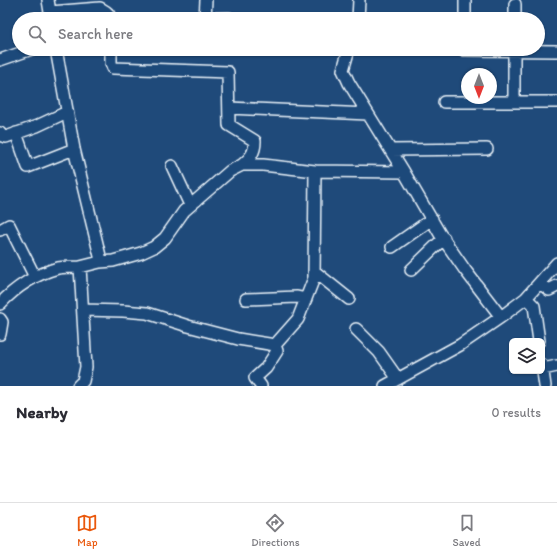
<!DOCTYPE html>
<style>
:root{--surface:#fff;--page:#f7f7f7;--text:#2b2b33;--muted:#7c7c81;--line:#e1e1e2;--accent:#ea580c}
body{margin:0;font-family:Itim,sans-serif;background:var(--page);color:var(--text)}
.controls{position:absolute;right:12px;bottom:12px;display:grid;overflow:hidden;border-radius:6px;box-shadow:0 1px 3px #0004}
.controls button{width:36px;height:36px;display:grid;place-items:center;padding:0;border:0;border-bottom:1px solid var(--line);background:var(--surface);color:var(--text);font:20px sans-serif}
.compass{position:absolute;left:461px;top:68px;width:36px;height:36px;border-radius:50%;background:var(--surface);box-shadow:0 1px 3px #0004;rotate:180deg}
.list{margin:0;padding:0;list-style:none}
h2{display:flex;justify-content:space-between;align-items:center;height:52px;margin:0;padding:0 16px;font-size:17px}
h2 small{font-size:13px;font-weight:400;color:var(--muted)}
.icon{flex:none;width:22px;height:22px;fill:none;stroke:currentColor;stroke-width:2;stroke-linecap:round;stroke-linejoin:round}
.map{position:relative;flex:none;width:557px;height:386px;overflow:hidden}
.search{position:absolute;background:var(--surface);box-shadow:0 1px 3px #0004;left:12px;right:12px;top:12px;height:44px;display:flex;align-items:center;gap:10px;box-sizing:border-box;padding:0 14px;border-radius:22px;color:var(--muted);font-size:15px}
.sheet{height:116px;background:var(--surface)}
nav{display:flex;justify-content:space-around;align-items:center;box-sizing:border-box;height:56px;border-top:1px solid var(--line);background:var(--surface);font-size:11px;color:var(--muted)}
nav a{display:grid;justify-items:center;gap:2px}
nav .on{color:var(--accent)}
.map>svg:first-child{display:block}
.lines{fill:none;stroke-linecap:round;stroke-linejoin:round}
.minor-casing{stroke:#e8f1f8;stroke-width:14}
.minor{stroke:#1f4a7a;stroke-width:11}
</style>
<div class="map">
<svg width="557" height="386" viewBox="0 0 557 386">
<rect width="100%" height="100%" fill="#1f4a7a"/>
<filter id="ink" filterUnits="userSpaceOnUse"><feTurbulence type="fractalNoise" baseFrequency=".025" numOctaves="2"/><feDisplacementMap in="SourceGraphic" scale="8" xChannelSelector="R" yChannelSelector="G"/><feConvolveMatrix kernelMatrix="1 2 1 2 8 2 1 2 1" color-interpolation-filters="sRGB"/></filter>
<g filter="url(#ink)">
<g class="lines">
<!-- minor casing -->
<g class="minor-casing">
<path id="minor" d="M48,0L51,18
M50,12L100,8C105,11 110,13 110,19
M196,19L229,18
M205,19L206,0
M358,19L359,0
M465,19V0
M515,19V4
M56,49L74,149L100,256V262L80,267L86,367L83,381L78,386
M111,49V63L113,68L228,72L229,125L255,141C255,153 250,158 242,165
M349,49L343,70L349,83L404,172
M464,49V50L557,51
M0,60L32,49
M444,102H557
M514,102V49
M229,108L368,114
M0,133L2,136L6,137L37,126L67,112
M16,133L28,167L74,149
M391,150L487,149
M172,166L190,205
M315,171L404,172L440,234L465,270L501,317
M0,230L9,225L35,277
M392,247L432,219
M100,262L113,261L141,253L154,247L165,238L184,211L230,171L242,165H263L315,171L314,278L298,319L275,345
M411,270L444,238
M314,271L349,299
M540,283L549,290L557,286
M526,298L534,306L539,341
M246,299L297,297L306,299
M0,304C15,288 36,274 58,268C65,267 73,267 80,267
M83,310L123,311L147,313L188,326L238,339L275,345L277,351L266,368L255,378L261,386
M0,319L2,322L0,334
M356,329L379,352L398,379
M542,365L545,386
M543,369L557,366
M385,386L460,345L501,317L526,298L557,263"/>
</g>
<!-- minor -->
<use href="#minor" class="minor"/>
</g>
</g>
</svg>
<div class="controls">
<button><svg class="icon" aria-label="layers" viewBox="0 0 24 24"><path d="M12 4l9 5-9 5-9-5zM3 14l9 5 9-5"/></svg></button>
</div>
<svg class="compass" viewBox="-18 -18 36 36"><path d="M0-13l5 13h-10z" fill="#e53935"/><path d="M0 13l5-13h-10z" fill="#7c7c81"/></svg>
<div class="search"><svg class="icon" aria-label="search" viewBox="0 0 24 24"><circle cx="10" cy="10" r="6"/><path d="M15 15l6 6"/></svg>Search here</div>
</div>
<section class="sheet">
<h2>Nearby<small>0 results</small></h2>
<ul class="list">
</ul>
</section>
<nav>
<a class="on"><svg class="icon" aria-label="map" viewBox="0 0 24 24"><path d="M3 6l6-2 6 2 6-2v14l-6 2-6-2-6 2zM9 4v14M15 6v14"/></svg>Map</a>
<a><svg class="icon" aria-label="directions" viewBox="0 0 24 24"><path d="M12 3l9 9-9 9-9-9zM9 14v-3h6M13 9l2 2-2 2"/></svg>Directions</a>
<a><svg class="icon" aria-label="saved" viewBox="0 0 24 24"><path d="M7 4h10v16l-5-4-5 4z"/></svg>Saved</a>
</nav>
